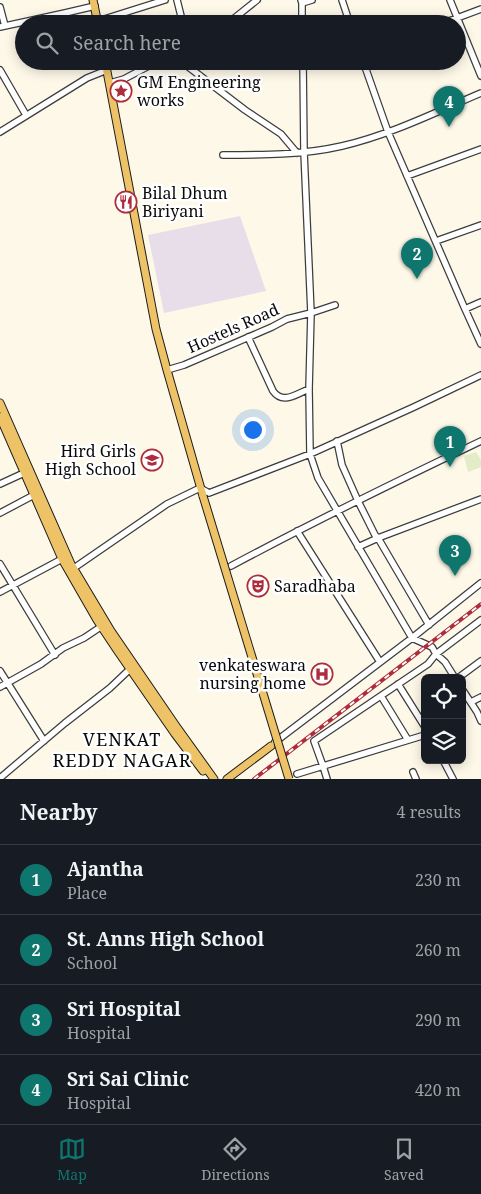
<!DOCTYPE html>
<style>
:root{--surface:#171b24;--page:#242831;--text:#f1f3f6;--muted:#9ea1a6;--line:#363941;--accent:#0f766e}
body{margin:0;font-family:"Noto Serif",serif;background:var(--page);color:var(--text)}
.controls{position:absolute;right:15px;bottom:15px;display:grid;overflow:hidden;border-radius:8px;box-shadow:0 2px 12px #0003}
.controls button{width:45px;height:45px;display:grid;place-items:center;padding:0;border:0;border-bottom:1px solid var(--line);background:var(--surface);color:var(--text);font:25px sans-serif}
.you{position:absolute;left:252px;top:429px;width:18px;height:18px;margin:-12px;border:4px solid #fff;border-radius:50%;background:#1a73e8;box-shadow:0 0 0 8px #1a73e833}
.badge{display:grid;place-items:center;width:32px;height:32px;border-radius:50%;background:var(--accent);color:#fff;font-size:16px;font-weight:700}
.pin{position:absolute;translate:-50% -41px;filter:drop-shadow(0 1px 2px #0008)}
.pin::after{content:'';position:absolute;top:26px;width:18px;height:15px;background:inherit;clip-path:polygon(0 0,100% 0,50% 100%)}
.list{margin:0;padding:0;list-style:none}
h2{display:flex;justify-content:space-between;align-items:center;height:65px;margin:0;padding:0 20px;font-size:21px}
h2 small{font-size:16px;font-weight:400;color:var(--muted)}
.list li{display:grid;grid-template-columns:32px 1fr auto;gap:15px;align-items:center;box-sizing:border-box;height:70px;padding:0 20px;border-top:1px solid var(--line)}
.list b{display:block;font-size:19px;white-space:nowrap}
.list p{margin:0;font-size:16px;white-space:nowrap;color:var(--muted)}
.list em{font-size:16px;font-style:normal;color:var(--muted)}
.icon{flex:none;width:28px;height:28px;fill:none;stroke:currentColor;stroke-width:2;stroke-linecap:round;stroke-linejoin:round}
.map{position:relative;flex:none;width:481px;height:779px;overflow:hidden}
.search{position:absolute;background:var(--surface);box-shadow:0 2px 12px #0003;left:15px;right:15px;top:15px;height:55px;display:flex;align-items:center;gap:12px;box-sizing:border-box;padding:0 18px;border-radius:28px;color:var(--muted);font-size:19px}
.sheet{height:345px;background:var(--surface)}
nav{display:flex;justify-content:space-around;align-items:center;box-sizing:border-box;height:70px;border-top:1px solid var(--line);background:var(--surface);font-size:14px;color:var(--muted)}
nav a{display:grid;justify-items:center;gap:2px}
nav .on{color:var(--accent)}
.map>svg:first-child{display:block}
.industrial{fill:#e7dee9}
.pitch{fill:#e2ecc6}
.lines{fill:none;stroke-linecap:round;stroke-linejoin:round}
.minor-casing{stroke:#3d3d3d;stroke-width:8}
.major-casing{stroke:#1b1b1b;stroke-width:9}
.minor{stroke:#fff;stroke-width:5.5}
.major{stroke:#eec367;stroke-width:7}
.rail-casing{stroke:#ae2d3d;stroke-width:4}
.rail{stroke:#fff;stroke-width:2;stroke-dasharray:5.5;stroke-linecap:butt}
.major-bridge-casing{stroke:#1b1b1b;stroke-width:9;stroke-linecap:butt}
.major-bridge{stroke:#eec367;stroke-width:7}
.labels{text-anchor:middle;stroke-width:5;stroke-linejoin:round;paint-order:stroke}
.poi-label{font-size:16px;fill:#0a0a0a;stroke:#fff;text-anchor:start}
.street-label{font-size:16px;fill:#0a0a0a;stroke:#fff}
.neighbourhood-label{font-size:18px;letter-spacing:1px;fill:#0a0a0a;stroke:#fff}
</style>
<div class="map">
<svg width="481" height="779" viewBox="0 0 481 779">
<rect width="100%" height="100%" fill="#fdf8e8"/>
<!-- industrial -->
<path class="industrial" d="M240,216L266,291L164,313L148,235Z"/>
<!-- pitch -->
<path class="pitch" d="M476,452L481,460V467L468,472L464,456Z"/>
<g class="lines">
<!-- minor casing -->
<g class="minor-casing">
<path id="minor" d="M177,0L183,24
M301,0L302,3V24
M342,0L350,24
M450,0L481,76
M302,3L312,0
M0,7L5,26
M98,21L165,0
M227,24L257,0
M441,24L481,9
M0,27L65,13L95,6
M178,61L182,62L245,110L281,134L297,153
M363,61L388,132L465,309L481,344
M0,70L26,115
M110,83L124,79L158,61
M0,132L87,78L107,70
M223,155C263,155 303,155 342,146C390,135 436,112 481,93
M407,176L481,149
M436,241L481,225
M335,305L311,313L309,389L310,454L318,478L412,638L432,647L436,654L445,662L455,678
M465,309L481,302
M248,337L273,391C283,405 296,394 309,389
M167,370L184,365L272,327L287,319L311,313L304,152L303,61
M337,441L342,465L358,501L375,535L378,538L481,499
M0,484L24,473
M0,513L34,495
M297,531L380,662
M358,547L378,538L429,625
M0,564L55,655
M231,566C313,522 397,481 481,441
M74,568L167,504L200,488L209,493L310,454L414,407L481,375
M0,592L62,559
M0,671L44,741
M458,678L481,661
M398,684L425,727
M0,687L41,664L63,648L84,638L102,626
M462,689L477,712L481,721
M381,696L408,740
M471,702L481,697
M275,742L412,638L481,583
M443,760L453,779
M413,772L416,779
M297,774L425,735
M0,778L65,723L110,688L130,669
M327,779L323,766L314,741L428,664L436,654L481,620"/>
</g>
<!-- major casing -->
<g class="major-casing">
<path id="major" d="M93,0L98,24
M105,61L156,329L167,370L203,496
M0,403L71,564L111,631L176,726L214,779
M0,417L62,559L97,620L117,650L175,734L203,771
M227,779L271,746"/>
</g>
<!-- minor -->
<use href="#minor" class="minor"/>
<!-- major -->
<use href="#major" class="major"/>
<!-- rail casing -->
<g class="rail-casing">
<path id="rail" d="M254,779L481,604"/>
</g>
<!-- rail -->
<use href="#rail" class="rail"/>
<!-- major-bridge casing -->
<g class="major-bridge-casing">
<path id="major-bridge" d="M203,496L289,779"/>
</g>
<!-- major-bridge -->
<use href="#major-bridge" class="major-bridge"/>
</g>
<!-- icons -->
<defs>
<g id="sight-ring" transform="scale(1.125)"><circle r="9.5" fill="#fff" stroke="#ae2d3d" stroke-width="1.5"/><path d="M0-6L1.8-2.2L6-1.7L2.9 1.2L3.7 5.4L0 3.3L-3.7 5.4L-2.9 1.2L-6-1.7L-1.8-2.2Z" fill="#ae2d3d"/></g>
<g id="restaurant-ring" transform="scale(1.125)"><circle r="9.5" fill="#fff" stroke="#ae2d3d" stroke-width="1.5"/><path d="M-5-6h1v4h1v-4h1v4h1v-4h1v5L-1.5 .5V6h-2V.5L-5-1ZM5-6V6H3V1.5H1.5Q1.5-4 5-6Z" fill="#ae2d3d"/></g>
<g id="school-ring" transform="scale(1.125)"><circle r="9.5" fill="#fff" stroke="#ae2d3d" stroke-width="1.5"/><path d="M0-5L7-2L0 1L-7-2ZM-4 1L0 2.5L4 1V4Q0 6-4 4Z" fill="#ae2d3d"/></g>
<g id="theatre-ring" transform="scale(1.125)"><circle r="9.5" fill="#fff" stroke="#ae2d3d" stroke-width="1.5"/><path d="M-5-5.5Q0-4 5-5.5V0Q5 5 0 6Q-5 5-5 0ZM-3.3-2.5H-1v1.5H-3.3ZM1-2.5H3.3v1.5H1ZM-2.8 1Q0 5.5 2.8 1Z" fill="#ae2d3d"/></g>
<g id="hospital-ring" transform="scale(1.125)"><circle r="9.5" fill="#fff" stroke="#ae2d3d" stroke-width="1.5"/><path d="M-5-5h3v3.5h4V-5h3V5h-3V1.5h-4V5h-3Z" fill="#ae2d3d"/></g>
</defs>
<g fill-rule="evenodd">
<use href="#sight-ring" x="121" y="91"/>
<use href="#restaurant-ring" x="126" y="202"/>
<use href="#school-ring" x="152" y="460"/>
<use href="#theatre-ring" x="258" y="586"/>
<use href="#hospital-ring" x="322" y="674"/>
</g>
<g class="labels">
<!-- poi labels -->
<g class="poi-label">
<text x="137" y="88">GM Engineering<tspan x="137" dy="18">works</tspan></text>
<text x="142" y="199">Bilal Dhum<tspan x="142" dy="18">Biriyani</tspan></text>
<text x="136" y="457" text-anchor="end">Hird Girls<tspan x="136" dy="18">High School</tspan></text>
<text x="274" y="592">Saradhaba</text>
<text x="306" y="671" text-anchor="end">venkateswara<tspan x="306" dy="18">nursing home</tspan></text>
</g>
<!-- street labels -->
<g class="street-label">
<text transform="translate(233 328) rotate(-24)" y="6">Hostels Road</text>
</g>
<!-- neighbourhood labels -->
<g class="neighbourhood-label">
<text x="122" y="746">VENKAT<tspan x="122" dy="21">REDDY NAGAR</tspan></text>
</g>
</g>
</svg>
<div class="controls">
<button><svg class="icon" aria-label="locate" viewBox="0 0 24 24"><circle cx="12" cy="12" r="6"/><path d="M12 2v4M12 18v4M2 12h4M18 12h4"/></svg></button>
<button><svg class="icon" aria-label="layers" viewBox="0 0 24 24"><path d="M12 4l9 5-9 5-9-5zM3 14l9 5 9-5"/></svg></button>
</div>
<div class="you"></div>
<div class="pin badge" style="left:450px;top:467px">1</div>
<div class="pin badge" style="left:417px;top:279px">2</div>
<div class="pin badge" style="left:455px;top:576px">3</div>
<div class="pin badge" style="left:449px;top:127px">4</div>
<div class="search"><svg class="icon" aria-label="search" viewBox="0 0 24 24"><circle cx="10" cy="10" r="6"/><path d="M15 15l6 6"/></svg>Search here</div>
</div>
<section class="sheet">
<h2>Nearby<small>4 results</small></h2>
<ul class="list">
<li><span class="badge">1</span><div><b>Ajantha</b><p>Place</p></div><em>230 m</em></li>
<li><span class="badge">2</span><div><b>St. Anns High School</b><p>School</p></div><em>260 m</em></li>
<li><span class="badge">3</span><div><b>Sri Hospital</b><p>Hospital</p></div><em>290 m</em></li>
<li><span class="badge">4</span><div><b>Sri Sai Clinic</b><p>Hospital</p></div><em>420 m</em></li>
</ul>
</section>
<nav>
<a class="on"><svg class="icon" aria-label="map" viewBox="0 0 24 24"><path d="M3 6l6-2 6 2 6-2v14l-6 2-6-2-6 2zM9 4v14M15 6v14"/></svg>Map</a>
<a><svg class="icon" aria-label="directions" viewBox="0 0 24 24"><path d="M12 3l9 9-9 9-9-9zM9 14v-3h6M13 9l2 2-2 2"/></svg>Directions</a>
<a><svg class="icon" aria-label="saved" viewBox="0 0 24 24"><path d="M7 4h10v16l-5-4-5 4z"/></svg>Saved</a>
</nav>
